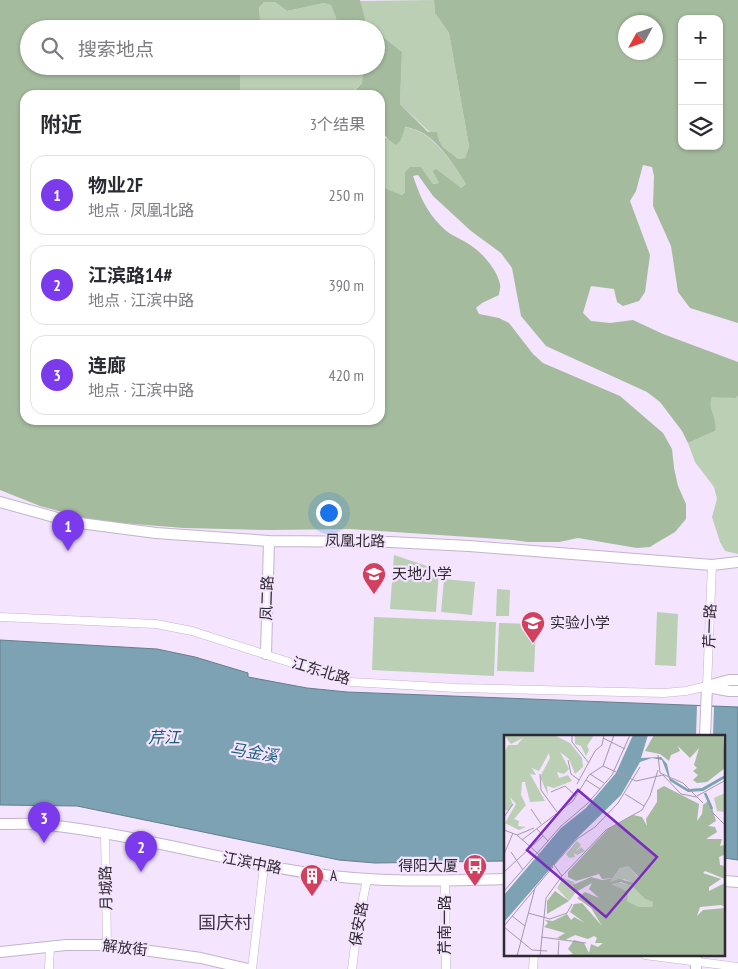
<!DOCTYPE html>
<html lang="zh">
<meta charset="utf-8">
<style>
:root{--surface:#fff;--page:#f7f7f7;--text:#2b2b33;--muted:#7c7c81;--line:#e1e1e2;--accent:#7c3aed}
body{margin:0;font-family:"PT Sans Narrow","Noto Sans SC",sans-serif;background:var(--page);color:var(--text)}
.controls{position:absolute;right:15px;top:15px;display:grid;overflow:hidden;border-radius:10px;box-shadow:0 1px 4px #0004}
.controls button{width:45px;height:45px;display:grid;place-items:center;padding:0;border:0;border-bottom:1px solid var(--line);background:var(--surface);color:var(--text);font:25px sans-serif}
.compass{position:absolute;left:618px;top:15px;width:45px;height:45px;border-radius:50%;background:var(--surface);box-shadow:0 1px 4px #0004;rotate:230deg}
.you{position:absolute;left:328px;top:512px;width:18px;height:18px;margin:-12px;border:4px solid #fff;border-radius:50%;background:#1a73e8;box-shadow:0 0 0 8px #1a73e833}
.badge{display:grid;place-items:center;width:32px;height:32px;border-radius:50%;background:var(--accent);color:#fff;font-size:16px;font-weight:700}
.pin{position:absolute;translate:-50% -41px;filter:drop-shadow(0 1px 2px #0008)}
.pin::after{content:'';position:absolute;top:26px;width:18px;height:15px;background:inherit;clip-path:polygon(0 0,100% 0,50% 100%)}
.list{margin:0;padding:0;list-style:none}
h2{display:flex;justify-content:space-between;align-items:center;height:65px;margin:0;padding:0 20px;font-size:21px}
h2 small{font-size:16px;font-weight:400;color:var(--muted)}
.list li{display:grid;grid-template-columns:32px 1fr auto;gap:15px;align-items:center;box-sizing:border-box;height:80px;margin:0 10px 10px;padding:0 10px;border:1px solid var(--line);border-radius:15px}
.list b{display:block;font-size:19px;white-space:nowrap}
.list p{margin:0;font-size:16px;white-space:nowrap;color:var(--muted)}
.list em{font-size:16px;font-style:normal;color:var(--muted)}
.icon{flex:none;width:28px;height:28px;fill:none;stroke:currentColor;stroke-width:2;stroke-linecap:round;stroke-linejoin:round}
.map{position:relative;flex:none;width:738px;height:969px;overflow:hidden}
.search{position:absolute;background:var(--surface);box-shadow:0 1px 4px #0004;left:20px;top:20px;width:365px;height:55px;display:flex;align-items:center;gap:12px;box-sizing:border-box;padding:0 18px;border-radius:28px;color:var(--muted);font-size:19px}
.panel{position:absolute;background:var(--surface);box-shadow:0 1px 4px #0004;left:20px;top:90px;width:365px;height:335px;border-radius:15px}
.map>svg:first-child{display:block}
.green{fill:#bacfb4}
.forest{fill:#a4bb9d;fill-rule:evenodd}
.water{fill:#7ca2b3;stroke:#657e8c}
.pier{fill:#f4e4fd}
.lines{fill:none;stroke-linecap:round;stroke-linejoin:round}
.street-casing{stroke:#c3b4cc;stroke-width:9}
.secondary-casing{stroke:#c3b4cc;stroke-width:12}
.street{stroke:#fff;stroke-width:8}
.secondary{stroke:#fff;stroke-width:10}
.labels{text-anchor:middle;stroke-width:4.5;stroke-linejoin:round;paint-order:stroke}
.street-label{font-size:15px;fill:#2f2932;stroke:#f4e4fd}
.poi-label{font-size:15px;fill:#2f2932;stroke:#f4e4fd;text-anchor:start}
.water-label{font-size:16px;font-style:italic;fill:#185d78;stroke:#f4e4fd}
.quarter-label{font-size:18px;fill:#413448;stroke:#f4e4fd}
.inset-river{fill:none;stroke:#7ca2b3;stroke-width:2.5}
.inset-road{fill:none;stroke:#a599ac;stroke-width:1}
.view{fill:#7b2cbf;fill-opacity:0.15;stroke:#7b2cbf;stroke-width:2.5}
.inset-edge{fill:none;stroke:#2f2932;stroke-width:2.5}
</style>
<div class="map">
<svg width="738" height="969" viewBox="0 0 738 969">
<rect width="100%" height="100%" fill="#f4e4fd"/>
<!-- green -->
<path class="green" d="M434,0L435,13L449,33L469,146L465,158L458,159C451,152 442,149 438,140L400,104L402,52L376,31V29C364,26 363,12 360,1Z
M264,2H275L287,11L324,3L331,5L340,29H261L259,6Z
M244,66H363L362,83L354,90L356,95H240V75Z
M404,127C432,130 452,162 466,184L461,188C452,182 444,181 433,184L421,167H411L405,172V192L402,195L380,186V130L385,138L401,140Z
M716,396L736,398L738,396V554L725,551L720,542L712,517L717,499L714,487L695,462L688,443L715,431L710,402L712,397Z
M394,555L439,570L436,612L390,609Z
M444,579L475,582L472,615L441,612Z
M497,589L510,590L509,616H496Z
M657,612L678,614L676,666L655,665Z
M374,617L496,622L494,676L372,670Z
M499,623L536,624L534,672L497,671Z"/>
<!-- forest -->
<path class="forest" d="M0,0H360L366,23L374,29H340L331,5L324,3L287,11L275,2H264L259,7L261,29H29V66H244L240,75V95H25V420H380V186L402,195L405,192V172L410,167H421L433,184L439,183L433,171L436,169L461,188L466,184C452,162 433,130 405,127L401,140L396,145C374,130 380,119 380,95H356L354,91L362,83L363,66H376V31L402,52L400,104L428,132H437C439,149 448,149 458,159L465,158L469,146L449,33L435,13L434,0H738V323L690,308L678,292L671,246L653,206L654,176L652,167L643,165L636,191L630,201L650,255L645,292L639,301L623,306L617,302L614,289L591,286L583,313L591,321L610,323L633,320L663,334L738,362V396L736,398L712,397C707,409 718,419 715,431L688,443L682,431L660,402L647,392L546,346L521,316L512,268L501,253L471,231L433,196L418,175L413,176C420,196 426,211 441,226C450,236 463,239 473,247C484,255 497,270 500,284C501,287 499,292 499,295L482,303L476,308L479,314L499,318L509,323L533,354L543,363L620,396L663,433L672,449L674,468L678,486L686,504V519L675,532L658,542L650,547L637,548L578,538L559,542H528L513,540L350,529L270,530L184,528L96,521L40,506L0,490ZM682,19H719V146H682ZM626,22H656V52H626Z"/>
<!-- water -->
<path class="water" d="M0,640L157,649L195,657L248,673V677L307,688L347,692L738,707V860L724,858V736H506L505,861L375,863L339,860L77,806L0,805Z"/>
<!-- pier -->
<path class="pier" d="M697,706L714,707L713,736H696Z"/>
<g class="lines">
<!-- street casing -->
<g class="street-casing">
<path id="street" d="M0,617L156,624L192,631L351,682L457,688L664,693L686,691L707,686L712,565
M105,832L107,945
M445,881L446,969
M645,955L738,967
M49,969L50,947
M252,969L264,866
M352,969L357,929L367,879
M533,969L534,955"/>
</g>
<!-- secondary casing -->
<g class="secondary-casing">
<path id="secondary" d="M0,502L72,522L156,533L269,541L390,542L469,546L712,565L738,562
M266,654L269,541
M707,686L729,680H738
M708,687L729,691H738
M705,736L707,686
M0,824C16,824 33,823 49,825C137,835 222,860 309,873C374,883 440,881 506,879
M724,881L738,882
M0,952L66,945H107L201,958L248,969
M696,969V955"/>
</g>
<!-- street -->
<use href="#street" class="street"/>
<!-- secondary -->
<use href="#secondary" class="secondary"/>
</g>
<!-- icons -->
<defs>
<g id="school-pin" transform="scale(1.25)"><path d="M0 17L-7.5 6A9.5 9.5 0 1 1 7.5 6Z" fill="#d1415f" stroke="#f4e4fd"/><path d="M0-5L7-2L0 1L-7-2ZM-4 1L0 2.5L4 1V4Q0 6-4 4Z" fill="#fff"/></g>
<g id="bus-pin" transform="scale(1.25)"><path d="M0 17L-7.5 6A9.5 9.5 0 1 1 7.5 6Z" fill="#d1415f" stroke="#f4e4fd"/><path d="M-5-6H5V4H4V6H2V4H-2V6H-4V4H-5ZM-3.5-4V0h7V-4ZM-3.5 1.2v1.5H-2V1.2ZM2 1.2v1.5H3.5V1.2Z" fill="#fff"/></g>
<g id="building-pin" transform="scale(1.25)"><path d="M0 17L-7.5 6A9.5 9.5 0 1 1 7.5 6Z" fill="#d1415f" stroke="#f4e4fd"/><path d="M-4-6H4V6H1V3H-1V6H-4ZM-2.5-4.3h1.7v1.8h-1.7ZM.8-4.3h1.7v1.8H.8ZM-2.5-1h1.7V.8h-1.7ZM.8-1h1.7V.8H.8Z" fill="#fff"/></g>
</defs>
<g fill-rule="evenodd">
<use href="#school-pin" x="374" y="574"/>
<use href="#school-pin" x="533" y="623"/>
<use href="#bus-pin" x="475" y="866"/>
<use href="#building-pin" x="312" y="876"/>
</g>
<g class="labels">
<!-- street labels -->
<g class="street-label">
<text transform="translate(355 541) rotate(1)" y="5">凤凰北路</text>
<text transform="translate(267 598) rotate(-88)" y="5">凤二路</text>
<text transform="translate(710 626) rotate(-88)" y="5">芹一路</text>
<text transform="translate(321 671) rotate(17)" y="5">江东北路</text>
<text transform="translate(252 863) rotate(11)" y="5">江滨中路</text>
<text transform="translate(106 888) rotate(-91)" y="5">月城路</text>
<text transform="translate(359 924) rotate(-80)" y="5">保安路</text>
<text transform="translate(445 925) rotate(-90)" y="5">芹南一路</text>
<text transform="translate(125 948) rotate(6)" y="5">解放街</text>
</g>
<!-- poi labels -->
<g class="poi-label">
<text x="392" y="579">天地小学</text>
<text x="550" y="628">实验小学</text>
<text x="458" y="871" text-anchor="end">得阳大厦</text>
<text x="330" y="881">A</text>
</g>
<!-- water labels -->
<g class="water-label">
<text x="164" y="743">芹江</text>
<text transform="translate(254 752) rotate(9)" y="6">马金溪</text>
</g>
<!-- quarter labels -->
<g class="quarter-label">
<text x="225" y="929">国庆村</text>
</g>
</g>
<!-- overview -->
<g transform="translate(504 735)">
<rect width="221" height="221" fill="#f4e4fd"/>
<path d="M0,0H50L66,8L78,23L79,32L71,39L65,24L56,17L65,34L60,39L53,37L55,43L64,40L68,46L50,53L43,51L44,60L36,42L46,23L45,18L35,36L28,33L32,40L26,39L41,66L26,67L21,47H18L17,60L22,70L10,84L15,86L14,91L22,92L15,95L1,88L12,69L6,62L9,70L4,76L0,74V18L4,10H13L19,3L7,9ZM71,0H90L83,11L85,15L82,21L77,11L71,9ZM221,58V77L213,76L210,63ZM73,106L77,110L71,117L77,112L81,116L73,120L70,118L71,122L65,123L62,119ZM124,131L135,143L130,148L120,144L114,147L128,151L141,164L149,167L148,172H135L123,166L120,156L106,147L117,132ZM59,143L70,147L72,152V157L65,166L53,153Z" fill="#bacfb4"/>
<path d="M150,0H219L221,33L203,47L193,48L189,45L194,40L189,36L193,33L190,30L195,13L186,23L174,11L176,16L167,20L165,26L156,19L141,16ZM160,51L195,69L193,86L198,79L199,70L204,66L207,69L212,86L204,91L211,92L213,97L202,104H218L216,111L221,110L220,120L215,122L216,130L221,131V144L201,136L199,138L217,144L205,152V156L221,148V172L217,170L196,172L193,181L199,175L221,173V221H57L69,219L64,214L70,205L80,208L85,218L87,209L94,212L99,208H91L93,203L90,201L84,204L71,200L61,205L53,203L61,198L40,192L44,188L41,185L49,186L63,179L67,185L70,182L81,188L66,177L70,169L78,168L98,191L87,173L73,163L81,157L95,163L85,154L88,148L72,157L69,150L87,142L98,145L110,143L98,144L95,139L72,146L64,142V137L104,94L129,80L138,82L143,91L142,84L153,67V55ZM124,131L135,142L131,148L115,144L106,147L116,133ZM117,147L128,151L141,164L149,167L148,172H135L123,166L124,157L108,149ZM51,156L65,166L43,179V166Z" fill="#a4bb9d" fill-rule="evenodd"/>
<path d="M129,0H144L137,23L157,22L163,29L166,43L184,54L198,53L221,40V43L199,56L184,57L166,46L158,25L148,23L136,27L117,60L73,103L0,187V160L57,93L82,73L112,38Z" fill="#7ca2b3"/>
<path class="inset-river" d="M201,58L208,74"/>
<path class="inset-road" d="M68,0V7L85,28M99,3L121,14M154,20L156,38L179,48L199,68M64,25L67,39L75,45M99,31L132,46L159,40M36,39L37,55L53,77M86,39L100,48M159,40L177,59L193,62M82,45L96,54M73,49L91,16L98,10L100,0M47,57L61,51L72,61M121,59L140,71M193,61L222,45M27,74L37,89M207,76L222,91M0,82L9,69M33,94L44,106M0,95L13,100L49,132M13,100L30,93M18,105L69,66L85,40L99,31L110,0M7,117L19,135M0,119L9,98M0,137L39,101M58,141L50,130L73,104L91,92L114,68L136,32M0,156L57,91L83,69L108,40L126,0M24,178L46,184L63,178L68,169M8,181L21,191M0,191L30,155M0,192L28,215L43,216M37,202L82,208M13,221L31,153L49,132M36,221L42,163L58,141L102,95L138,75L146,61L154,35M54,221L55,206"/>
<path class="view" d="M74,55L153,122L102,182L23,115Z"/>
<rect width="221" height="221" class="inset-edge"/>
</g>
</svg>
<div class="controls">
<button>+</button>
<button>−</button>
<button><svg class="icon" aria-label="layers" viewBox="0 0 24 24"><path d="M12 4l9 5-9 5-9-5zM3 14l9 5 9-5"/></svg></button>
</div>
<svg class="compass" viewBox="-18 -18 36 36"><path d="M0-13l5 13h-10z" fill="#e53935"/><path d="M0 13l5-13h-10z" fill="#7c7c81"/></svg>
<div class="you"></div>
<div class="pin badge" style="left:68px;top:551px">1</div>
<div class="pin badge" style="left:141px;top:872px">2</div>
<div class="pin badge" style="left:44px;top:843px">3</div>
<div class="search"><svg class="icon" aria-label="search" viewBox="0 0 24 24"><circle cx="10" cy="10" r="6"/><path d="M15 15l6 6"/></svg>搜索地点</div>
<section class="panel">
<h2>附近<small>3个结果</small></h2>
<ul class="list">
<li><span class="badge">1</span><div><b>物业2F</b><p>地点 · 凤凰北路</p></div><em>250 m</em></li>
<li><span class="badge">2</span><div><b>江滨路14#</b><p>地点 · 江滨中路</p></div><em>390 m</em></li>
<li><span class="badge">3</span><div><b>连廊</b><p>地点 · 江滨中路</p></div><em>420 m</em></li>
</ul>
</section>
</div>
